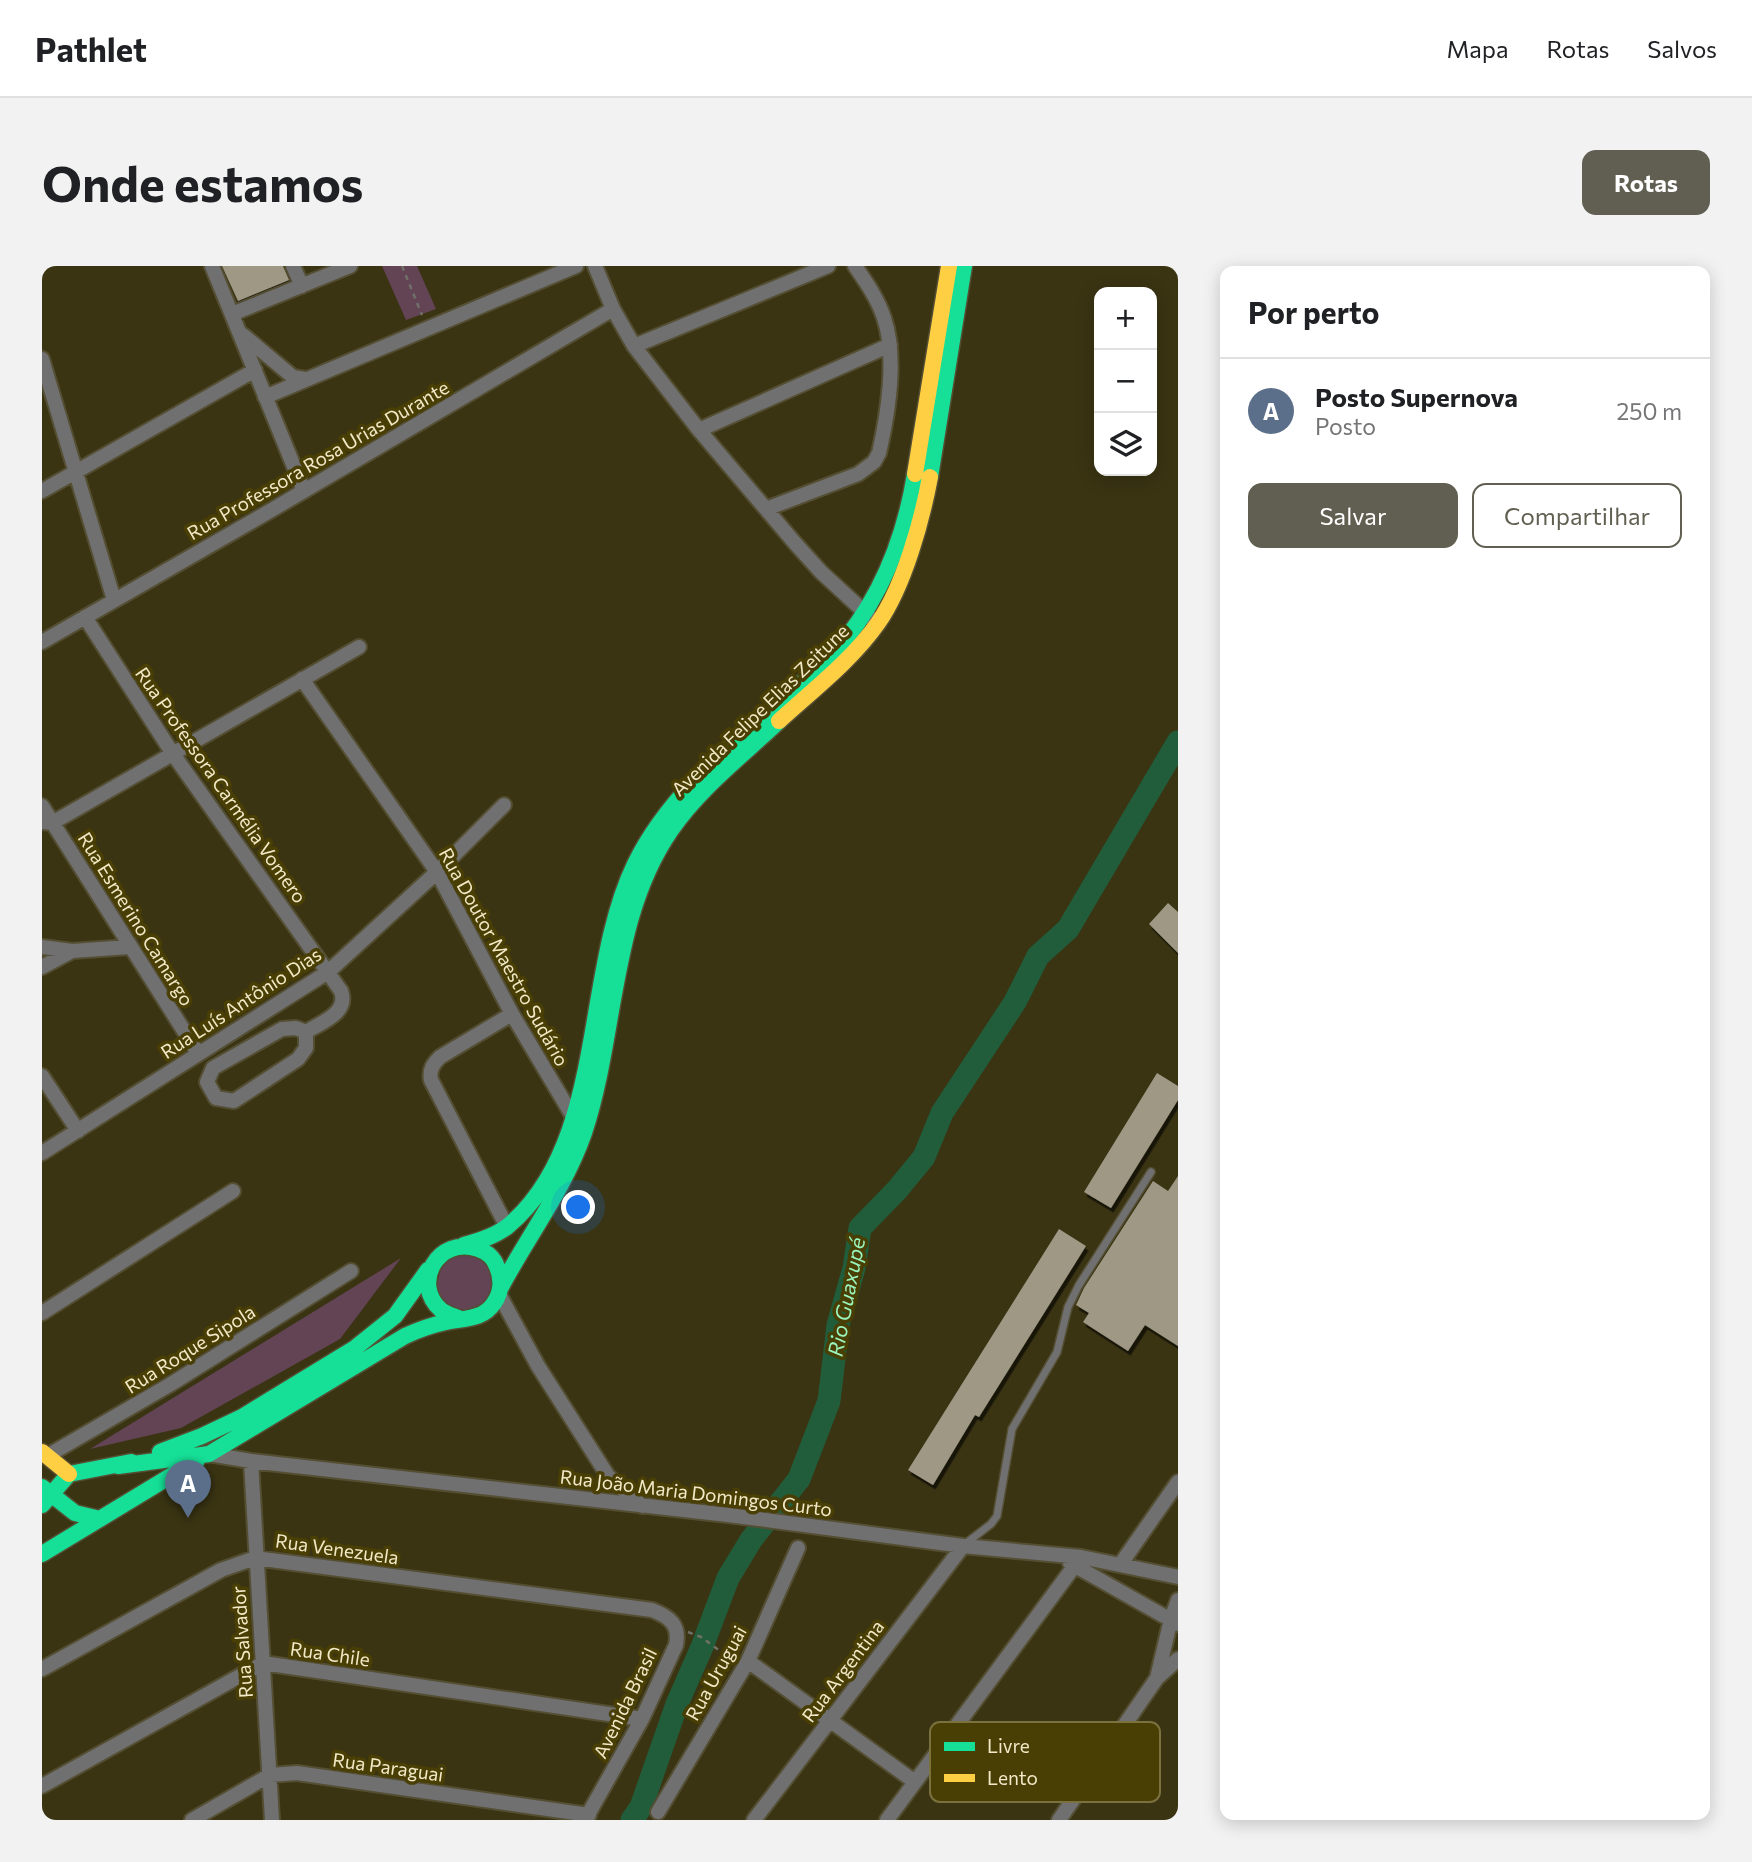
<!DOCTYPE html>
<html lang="pt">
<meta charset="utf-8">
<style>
:root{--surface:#fff;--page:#f2f2f2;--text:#202124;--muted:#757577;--line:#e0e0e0;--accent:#615f51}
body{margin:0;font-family:Commissioner,sans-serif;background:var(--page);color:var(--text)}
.controls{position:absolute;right:21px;top:21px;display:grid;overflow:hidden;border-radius:14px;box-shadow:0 4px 18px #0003}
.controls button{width:63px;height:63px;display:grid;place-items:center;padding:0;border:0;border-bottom:2px solid var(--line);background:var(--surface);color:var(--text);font:35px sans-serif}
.you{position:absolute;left:537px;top:942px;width:24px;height:24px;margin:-18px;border:5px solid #fff;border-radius:50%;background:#1a73e8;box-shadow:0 0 0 10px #1a73e833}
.badge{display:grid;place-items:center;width:46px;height:46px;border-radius:50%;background:var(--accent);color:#fff;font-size:23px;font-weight:700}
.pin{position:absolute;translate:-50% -58px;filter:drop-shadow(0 2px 4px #0008)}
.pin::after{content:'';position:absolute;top:37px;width:24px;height:21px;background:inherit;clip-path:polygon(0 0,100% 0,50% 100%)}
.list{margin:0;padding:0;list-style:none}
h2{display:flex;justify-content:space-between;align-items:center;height:91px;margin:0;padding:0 28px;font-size:30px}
h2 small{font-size:23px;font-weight:400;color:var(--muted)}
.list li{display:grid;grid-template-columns:46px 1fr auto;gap:21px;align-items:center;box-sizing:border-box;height:105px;padding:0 28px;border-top:2px solid var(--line)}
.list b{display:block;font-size:26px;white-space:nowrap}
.list p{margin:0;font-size:23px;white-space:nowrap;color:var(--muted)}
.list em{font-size:23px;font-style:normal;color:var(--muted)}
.actions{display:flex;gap:14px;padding:21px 28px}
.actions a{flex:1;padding:16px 0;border:2px solid var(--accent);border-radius:14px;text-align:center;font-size:24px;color:var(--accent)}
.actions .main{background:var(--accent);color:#fff}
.icon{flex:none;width:38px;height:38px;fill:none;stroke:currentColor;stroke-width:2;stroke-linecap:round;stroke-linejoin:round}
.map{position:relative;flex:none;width:1136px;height:1554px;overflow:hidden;border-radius:14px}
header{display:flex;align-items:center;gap:42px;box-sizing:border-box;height:98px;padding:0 35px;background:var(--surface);border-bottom:2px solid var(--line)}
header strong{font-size:33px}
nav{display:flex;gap:38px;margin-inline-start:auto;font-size:24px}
.intro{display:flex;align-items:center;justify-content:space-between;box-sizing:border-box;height:168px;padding:0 42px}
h1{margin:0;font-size:49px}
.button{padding:18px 32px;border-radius:14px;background:var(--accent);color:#fff;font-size:24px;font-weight:700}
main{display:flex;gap:42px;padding:0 42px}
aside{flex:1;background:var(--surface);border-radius:14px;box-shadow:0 4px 18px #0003}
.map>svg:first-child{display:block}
.green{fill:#624455}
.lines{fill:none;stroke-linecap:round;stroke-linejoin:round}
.river{stroke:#225d3b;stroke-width:23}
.building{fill:#9e9885;filter:url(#shadow)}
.lane-casing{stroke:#544e33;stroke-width:10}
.street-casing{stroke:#544e33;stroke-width:18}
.fast-casing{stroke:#544e33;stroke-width:19}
.slow-casing{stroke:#544e33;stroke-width:19}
.path{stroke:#717067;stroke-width:2.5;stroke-dasharray:5 5;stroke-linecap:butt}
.lane{stroke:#707071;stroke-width:7}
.street{stroke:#707071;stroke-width:14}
.fast{stroke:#16e098;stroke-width:16}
.slow{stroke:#ffcf43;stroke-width:16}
.labels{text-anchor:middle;stroke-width:7;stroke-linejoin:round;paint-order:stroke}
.street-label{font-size:19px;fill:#f1e9c7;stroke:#493e04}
.water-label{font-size:21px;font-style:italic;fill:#99f4bd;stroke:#493e04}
.key{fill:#493e04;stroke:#7b713e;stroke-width:2}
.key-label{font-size:19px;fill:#f1e9c7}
</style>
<header>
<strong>Pathlet</strong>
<nav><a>Mapa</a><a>Rotas</a><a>Salvos</a></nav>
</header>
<div class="intro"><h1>Onde estamos</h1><a class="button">Rotas</a></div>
<main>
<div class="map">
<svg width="1136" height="1554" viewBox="0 0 1136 1554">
<defs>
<filter id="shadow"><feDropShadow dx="2.5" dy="4.5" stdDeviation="0" flood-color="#0009"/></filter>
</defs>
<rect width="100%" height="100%" fill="#3a3413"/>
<!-- green -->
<path class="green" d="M340,0H375L394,43L364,54Z
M426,986L449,1000L451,1027L438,1043L412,1045L393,1026L401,994Z
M359,992L298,1073L139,1162L48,1183Z"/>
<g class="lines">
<!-- river -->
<path class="river" d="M590,1554L599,1541L635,1438L660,1381L686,1312L709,1274L757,1213L787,1135L796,1059L812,1002L818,962L855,924L882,891L900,847L973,736L996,690L1026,663L1136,476"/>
</g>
<!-- building -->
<path class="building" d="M180,0H241L247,14L196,35Z
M1126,637L1136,646V687L1107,658Z
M1115,807L1136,820V834L1069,942L1042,926Z
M1136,910V1080L1103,1059L1086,1085L1041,1056L1047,1047L1034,1039L1042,1022L1111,915L1126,925Z
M1017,963L1044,980L937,1151L933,1149L891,1219L866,1204Z"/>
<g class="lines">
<!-- lane casing -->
<g class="lane-casing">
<path id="lane" d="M923,1278L949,1258L955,1250L970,1163L1015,1086L1026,1041L1037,1019L1109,906"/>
</g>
<!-- street casing -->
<g class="street-casing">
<path id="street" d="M170,0L262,225
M251,0L260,20
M553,0L571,43L592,80L657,164L752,276L779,306L829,352
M190,48L308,0
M201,69L251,111L263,113
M592,80L786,0
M0,93L72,334
M223,131L534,0
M657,164L848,79
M0,225L213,104
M724,243L816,208L832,196L837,187C846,148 855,90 842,52C836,33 824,16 813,0
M43,351L131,488L299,725C307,747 280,756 264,766
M0,376L221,249L571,43
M260,413L395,606L470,748L533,854
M0,540L156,787
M0,556L10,557L317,381
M0,681L30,685L87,681
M0,701L30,685
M254,762L264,766V782L256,793L192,835L174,832L165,816L171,802L240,763Z
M0,810L36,865
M0,887L286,706L395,606L462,539
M465,961L389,814C387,804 391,798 398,791L470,748
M457,1028L496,1100L566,1210L600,1240
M0,1047L191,925
M167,1188L209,1195L686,1249L921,1280L1039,1291L1136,1311
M5,1190L129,1118L309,1005
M209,1195L230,1554
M1028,1297L1136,1358
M1078,1299L1136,1216
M706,1395L873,1516
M0,1403L179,1304L213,1292L610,1344C628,1351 638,1359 634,1379L600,1453L543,1554
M1115,1412L1129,1353L1136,1334
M0,1520L221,1397L600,1453
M616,1546L706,1395L756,1282
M150,1554L228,1509L255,1507L547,1549
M712,1554L921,1280
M845,1554L1039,1291
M1017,1554L1115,1412L1136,1393"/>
</g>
<!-- fast casing -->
<g class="fast-casing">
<path id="fast" d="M888,211L922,0
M422,979C437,975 454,970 466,960C565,877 540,707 593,598C628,526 694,476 752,424C765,412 779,401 791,388C837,337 862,276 873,208
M459,1021C486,970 523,922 542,867C575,768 568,652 629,564C658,522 701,489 737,455
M118,1186L160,1170L200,1151L313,1082L353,1050L386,1004
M76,1200L167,1188L363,1070C376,1064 390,1059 404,1056C422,1052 441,1054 452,1037C460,1026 460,1012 455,1001C452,992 445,986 436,983C396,969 369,1018 399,1044C404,1048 412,1050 418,1053
M0,1221L33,1247L58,1253
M0,1239L27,1208L89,1196
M0,1288L155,1194"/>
</g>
<!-- slow casing -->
<g class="slow-casing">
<path id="slow" d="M873,208L907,0
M737,455C771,424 810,394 836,357C862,320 880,254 888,211
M0,1186L27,1208"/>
</g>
<!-- path -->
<path class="path" d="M360,0L380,49
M646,1366L659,1371L690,1394"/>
<!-- lane -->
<use href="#lane" class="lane"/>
<!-- street -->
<use href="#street" class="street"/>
<!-- fast -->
<use href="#fast" class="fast"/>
<!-- slow -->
<use href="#slow" class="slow"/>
</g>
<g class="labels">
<!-- street labels -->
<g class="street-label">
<text transform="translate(276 194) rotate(-30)" y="7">Rua Professora Rosa Urias Durante</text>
<text transform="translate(718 444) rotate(-44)" y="7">Avenida Felipe Elias Zeitune</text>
<text transform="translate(179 519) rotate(55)" y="7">Rua Professora Carmélia Vomero</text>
<text transform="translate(94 653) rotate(58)" y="7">Rua Esmerino Camargo</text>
<text transform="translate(462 691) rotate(61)" y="7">Rua Doutor Maestro Sudário</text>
<text transform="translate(199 737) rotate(-33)" y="7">Rua Luís Antônio Dias</text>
<text transform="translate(148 1083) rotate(-32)" y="7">Rua Roque Sipola</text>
<text transform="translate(654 1227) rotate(7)" y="7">Rua João Maria Domingos Curto</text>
<text transform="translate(295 1283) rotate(8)" y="7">Rua Venezuela</text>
<text transform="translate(200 1376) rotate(-94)" y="7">Rua Salvador</text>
<text transform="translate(288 1388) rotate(8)" y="7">Rua Chile</text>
<text transform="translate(801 1405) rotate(-53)" y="7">Rua Argentina</text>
<text transform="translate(674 1407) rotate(-61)" y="7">Rua Uruguai</text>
<text transform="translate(583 1437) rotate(-64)" y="7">Avenida Brasil</text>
<text transform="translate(346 1501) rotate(8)" y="7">Rua Paraguai</text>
</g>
<!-- water labels -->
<g class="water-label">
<text transform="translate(805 1031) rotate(-79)" y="7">Rio Guaxupé</text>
</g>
</g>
<!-- legend -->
<rect x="888" y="1456" width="230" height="80" rx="10" class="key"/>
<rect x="902" y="1476" width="31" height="9" fill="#16e098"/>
<rect x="902" y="1508" width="31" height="8" fill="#ffcf43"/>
<g class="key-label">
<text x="945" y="1487">Livre</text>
<text x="945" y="1519">Lento</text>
</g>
</svg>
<div class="controls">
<button>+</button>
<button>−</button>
<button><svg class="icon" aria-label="layers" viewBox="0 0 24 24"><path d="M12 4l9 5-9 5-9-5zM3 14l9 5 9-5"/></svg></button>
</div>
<div class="you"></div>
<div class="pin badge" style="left:146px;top:1252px;background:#5c6f8a">A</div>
</div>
<aside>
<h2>Por perto<small></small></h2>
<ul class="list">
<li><span class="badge" style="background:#5c6f8a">A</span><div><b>Posto Supernova</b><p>Posto</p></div><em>250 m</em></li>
</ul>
<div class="actions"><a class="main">Salvar</a><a>Compartilhar</a></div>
</aside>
</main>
